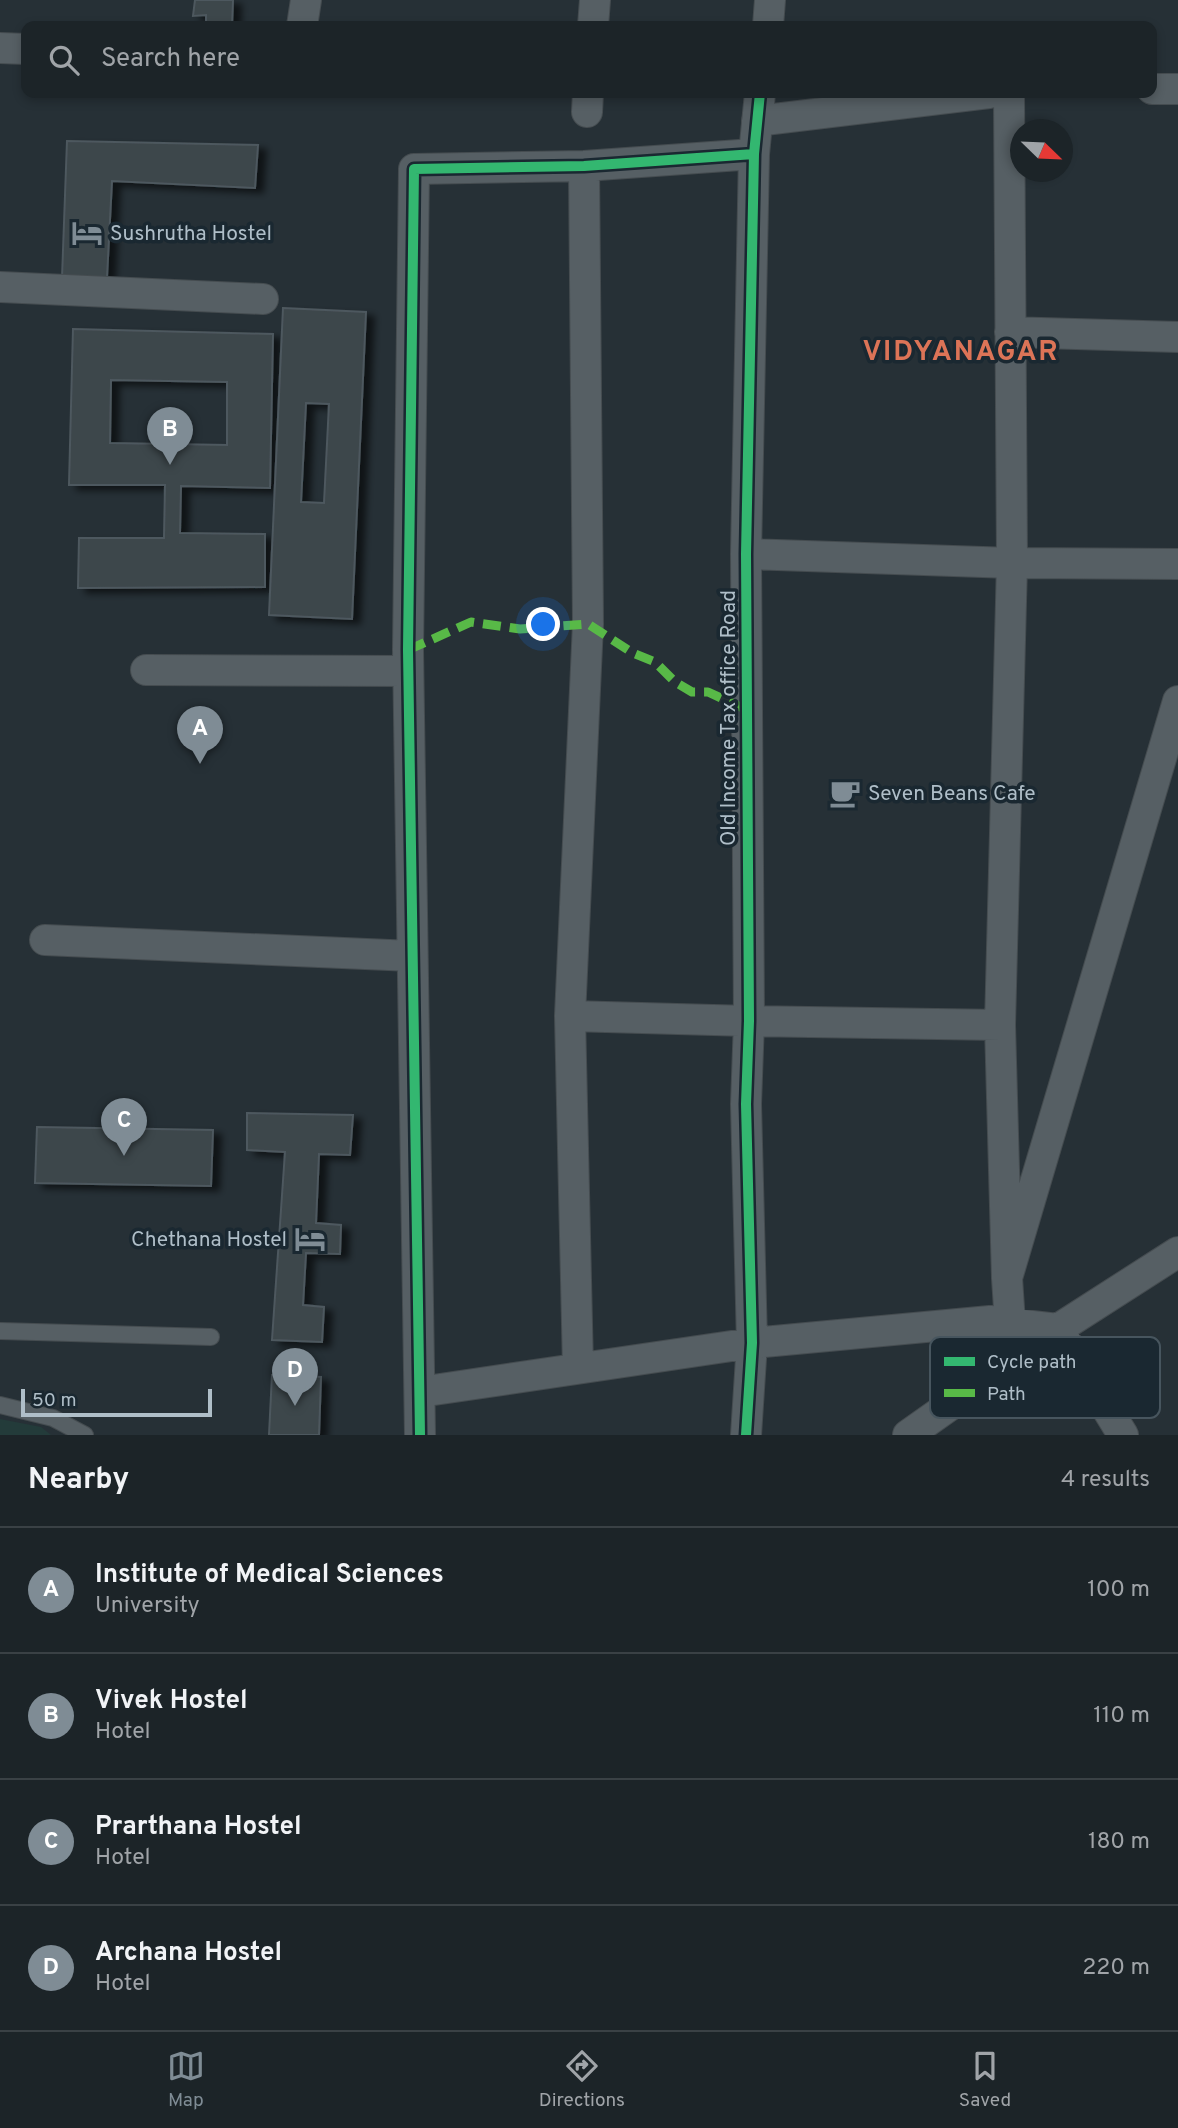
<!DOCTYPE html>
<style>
:root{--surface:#1c2428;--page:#293034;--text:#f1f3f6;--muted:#a0a4a8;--line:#3a4145;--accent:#7f8c95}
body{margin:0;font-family:Overpass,sans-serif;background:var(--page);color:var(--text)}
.compass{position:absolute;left:1010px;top:119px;width:63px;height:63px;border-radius:50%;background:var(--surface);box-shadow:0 4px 10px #0003;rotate:113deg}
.scale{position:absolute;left:21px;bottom:18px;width:191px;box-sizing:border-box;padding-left:7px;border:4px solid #afbec8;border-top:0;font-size:19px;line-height:24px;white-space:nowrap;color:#afbec8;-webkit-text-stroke:5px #1a2831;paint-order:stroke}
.you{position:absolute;left:544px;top:625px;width:24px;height:24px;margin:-18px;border:5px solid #fff;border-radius:50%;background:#1a73e8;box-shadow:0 0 0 10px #1a73e833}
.badge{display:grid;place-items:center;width:46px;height:46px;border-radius:50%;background:var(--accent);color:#fff;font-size:23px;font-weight:700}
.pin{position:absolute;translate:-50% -58px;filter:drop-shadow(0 2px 4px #0008)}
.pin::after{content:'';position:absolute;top:37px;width:24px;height:21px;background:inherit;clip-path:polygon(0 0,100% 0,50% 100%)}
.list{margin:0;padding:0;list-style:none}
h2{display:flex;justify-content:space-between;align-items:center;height:91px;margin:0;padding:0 28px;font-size:30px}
h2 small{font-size:23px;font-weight:400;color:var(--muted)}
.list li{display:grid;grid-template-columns:46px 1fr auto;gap:21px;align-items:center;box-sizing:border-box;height:126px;padding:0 28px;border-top:2px solid var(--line)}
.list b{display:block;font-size:26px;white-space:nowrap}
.list p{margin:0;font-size:23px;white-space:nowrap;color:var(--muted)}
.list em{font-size:23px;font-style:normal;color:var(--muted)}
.icon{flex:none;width:38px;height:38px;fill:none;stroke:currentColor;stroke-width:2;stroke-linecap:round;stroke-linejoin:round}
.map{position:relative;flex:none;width:1178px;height:1435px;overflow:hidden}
.search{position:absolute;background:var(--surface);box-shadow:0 4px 10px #0003;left:21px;right:21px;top:21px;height:77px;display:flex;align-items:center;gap:18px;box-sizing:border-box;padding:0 24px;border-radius:14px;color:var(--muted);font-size:26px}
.sheet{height:595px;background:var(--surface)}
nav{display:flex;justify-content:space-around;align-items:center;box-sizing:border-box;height:98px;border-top:2px solid var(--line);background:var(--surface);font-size:19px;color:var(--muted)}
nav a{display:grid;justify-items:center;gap:4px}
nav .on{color:var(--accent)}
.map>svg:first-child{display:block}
.green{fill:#233b3a}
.building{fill:#3d464b;stroke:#4e585e;stroke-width:2;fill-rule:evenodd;filter:url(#shadow)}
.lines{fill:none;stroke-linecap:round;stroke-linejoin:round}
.service-casing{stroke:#454c50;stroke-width:18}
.minor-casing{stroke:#454c50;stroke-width:32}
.service{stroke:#565f64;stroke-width:16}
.minor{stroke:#565f64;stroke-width:30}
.quiet{stroke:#58b947;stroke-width:9;stroke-dasharray:18 9;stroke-linecap:butt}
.cycleway-casing{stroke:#1a2831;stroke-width:15}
.cycleway{stroke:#33b770;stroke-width:10}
.labels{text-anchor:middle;stroke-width:7;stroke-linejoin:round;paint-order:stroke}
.poi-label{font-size:21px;fill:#afbec8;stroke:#1a2831;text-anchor:start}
.street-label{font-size:21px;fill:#afbec8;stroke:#1a2831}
.district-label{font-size:28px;font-weight:bold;letter-spacing:2px;fill:#dc7457;stroke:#1a2831}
.key{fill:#1a2831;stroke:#47555e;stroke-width:2}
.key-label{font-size:19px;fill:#afbec8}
</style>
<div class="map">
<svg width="1178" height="1435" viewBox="0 0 1178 1435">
<defs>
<filter id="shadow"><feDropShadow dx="8" dy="4.5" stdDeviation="3.5" flood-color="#0009"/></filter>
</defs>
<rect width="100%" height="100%" fill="#263036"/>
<!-- green -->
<path class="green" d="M0,1419L41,1427L51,1435H0Z"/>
<!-- building -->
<path class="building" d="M195,0H233L232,26H206V15L193,16Z
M67,141L258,145L255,188L112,181L107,277L62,278Z
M283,308L366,312L352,619L269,615ZM306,403L329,404L324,503L301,502Z
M73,329L273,334L270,488L181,486L180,533L265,534V587L78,588L79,538H164L165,485H69ZM111,380L227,382V445L110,443Z
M247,1113L353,1115L350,1155L319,1154L316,1223L341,1225L340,1254L306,1253L303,1305L324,1307L322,1342L272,1340L285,1152L247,1150Z
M37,1127L213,1130L211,1186L35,1183Z
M272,1375L321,1377L319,1435H269Z"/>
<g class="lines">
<!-- service casing -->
<g class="service-casing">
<path id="service" d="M0,1331L211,1337
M0,1405L53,1418L85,1435"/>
</g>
<!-- minor casing -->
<g class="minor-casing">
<path id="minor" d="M302,26L306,0
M593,26L595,0
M768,26L770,0
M0,48L26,49
M1152,89H1178
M587,112L588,93
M757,121L989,93
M0,287L263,299
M1010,332L1178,337
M746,554L1012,563L1178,564
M146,670L408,671
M45,940L412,956
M570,1016L749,1021L1000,1025
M1007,1278L1000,1025L1012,563L1009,93
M1010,1323L1007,1278L1178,701
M578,1368L570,1016L588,624L584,166
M420,1392L752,1343L990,1321L1058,1329L1178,1252
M420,1435L408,650L414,169L584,166L754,154
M746,1435L752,1343L746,1104L749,1021L746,554L754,154L760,93
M908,1435L1058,1329L1123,1435"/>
</g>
<!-- service -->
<use href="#service" class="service"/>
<!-- minor -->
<use href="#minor" class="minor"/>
<!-- quiet -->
<path class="quiet" d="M408,650L471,622L520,629L588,624L633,653L655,662L675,682L692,692H708L749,711"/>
<!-- cycleway casing -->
<g class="cycleway-casing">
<path id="cycleway" d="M420,1435L408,650L414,169L584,166L754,154
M746,1435L752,1343L746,1104L749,1021L746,554L754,154L760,93"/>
</g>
<!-- cycleway -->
<use href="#cycleway" class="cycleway"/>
</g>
<!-- icons -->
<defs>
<g id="hotel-bare" transform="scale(2.415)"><path d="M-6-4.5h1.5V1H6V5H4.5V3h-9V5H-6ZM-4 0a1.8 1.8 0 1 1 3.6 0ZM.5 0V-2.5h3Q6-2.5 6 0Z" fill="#7f8c95" stroke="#1a2831" stroke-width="2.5" paint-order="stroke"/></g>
<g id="cafe-bare" transform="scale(2.415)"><path d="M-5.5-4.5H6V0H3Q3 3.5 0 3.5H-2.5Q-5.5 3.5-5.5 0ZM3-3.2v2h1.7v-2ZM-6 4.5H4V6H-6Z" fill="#7f8c95" stroke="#1a2831" stroke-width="2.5" paint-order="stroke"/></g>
</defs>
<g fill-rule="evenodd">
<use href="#hotel-bare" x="87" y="233"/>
<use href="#cafe-bare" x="845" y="793"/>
<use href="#hotel-bare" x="310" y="1239"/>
</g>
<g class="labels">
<!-- poi labels -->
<g class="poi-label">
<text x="110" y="240">Sushrutha Hostel</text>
<text x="868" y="800">Seven Beans Cafe</text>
<text x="287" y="1246" text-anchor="end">Chethana Hostel</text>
</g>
<!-- street labels -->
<g class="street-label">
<text transform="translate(728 718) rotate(-90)" y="7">Old Income Tax office Road</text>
</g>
<!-- district labels -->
<g class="district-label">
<text x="961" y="360">VIDYANAGAR</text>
</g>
</g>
<!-- legend -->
<rect x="930" y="1337" width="230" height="81" rx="10" class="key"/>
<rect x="944" y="1357" width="31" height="9" fill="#33b770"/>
<rect x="944" y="1389" width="31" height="8" fill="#58b947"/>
<g class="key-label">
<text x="987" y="1368">Cycle path</text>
<text x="987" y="1400">Path</text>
</g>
</svg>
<svg class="compass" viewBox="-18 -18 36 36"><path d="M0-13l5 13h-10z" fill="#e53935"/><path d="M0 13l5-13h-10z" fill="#a0a4a8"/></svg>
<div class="scale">50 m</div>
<div class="you"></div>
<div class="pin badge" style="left:200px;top:764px">A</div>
<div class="pin badge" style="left:170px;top:465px">B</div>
<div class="pin badge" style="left:124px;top:1156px">C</div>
<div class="pin badge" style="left:295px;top:1406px">D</div>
<div class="search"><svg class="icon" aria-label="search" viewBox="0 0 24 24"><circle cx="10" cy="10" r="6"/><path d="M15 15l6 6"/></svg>Search here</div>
</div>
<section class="sheet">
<h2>Nearby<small>4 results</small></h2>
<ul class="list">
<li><span class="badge">A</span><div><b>Institute of Medical Sciences</b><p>University</p></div><em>100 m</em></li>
<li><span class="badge">B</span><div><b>Vivek Hostel</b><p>Hotel</p></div><em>110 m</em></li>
<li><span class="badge">C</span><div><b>Prarthana Hostel</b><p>Hotel</p></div><em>180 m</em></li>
<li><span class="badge">D</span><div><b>Archana Hostel</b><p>Hotel</p></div><em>220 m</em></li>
</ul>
</section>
<nav>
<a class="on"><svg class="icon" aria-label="map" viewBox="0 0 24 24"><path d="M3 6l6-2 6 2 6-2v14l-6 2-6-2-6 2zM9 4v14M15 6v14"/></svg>Map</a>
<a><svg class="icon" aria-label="directions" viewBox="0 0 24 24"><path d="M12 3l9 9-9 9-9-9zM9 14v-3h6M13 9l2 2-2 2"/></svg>Directions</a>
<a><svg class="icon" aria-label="saved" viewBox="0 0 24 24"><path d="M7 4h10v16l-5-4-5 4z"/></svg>Saved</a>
</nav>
